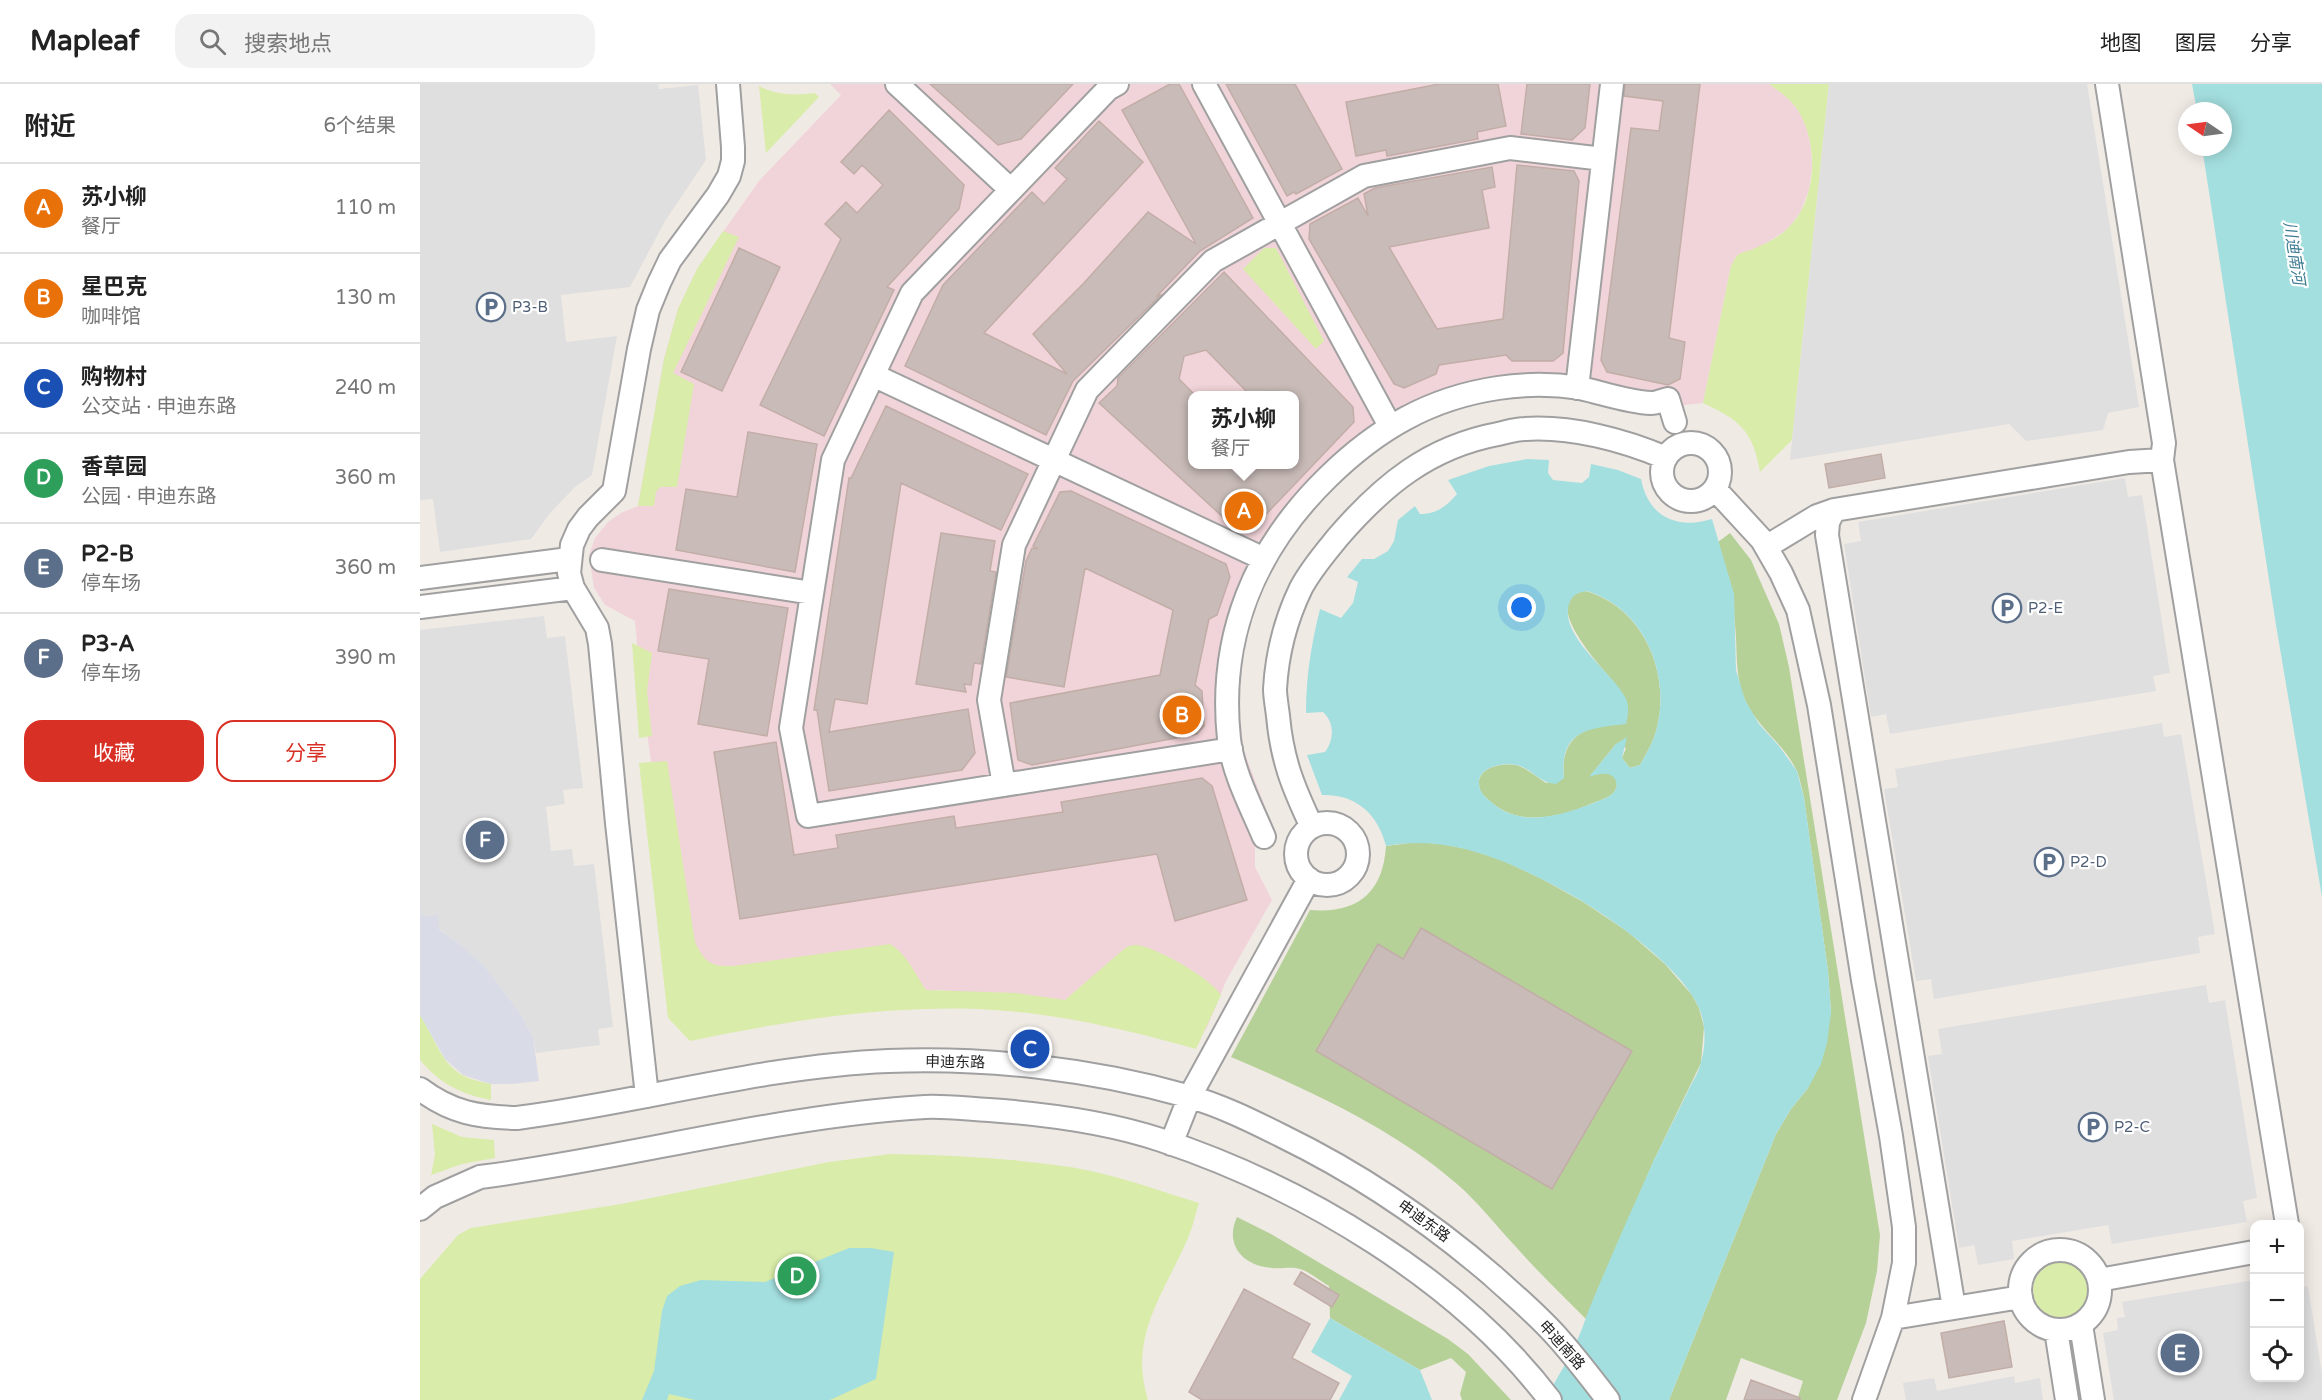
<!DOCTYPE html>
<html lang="zh">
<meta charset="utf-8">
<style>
:root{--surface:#fff;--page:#f2f2f2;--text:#222;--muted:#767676;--line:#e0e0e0;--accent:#d93025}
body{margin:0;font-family:"Varela Round","Noto Sans SC",sans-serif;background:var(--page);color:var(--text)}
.controls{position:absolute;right:18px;bottom:18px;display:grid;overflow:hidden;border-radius:12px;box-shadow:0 3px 15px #0003}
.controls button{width:54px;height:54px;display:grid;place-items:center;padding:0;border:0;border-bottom:2px solid var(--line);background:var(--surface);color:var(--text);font:30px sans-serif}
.compass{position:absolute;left:1758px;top:18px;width:54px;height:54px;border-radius:50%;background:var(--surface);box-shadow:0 3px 15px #0003;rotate:283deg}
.you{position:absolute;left:1102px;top:524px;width:21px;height:21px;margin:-15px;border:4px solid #fff;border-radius:50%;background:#1a73e8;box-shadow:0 0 0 9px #1a73e833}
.badge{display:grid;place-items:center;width:39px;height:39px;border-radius:50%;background:var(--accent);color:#fff;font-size:20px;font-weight:700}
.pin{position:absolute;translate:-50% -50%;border:3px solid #fff;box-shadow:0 2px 6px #0006}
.popup{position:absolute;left:768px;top:307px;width:111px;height:78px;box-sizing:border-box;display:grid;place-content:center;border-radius:12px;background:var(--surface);filter:drop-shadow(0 2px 4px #0005);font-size:20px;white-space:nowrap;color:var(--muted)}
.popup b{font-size:22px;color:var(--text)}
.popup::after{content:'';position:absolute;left:50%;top:100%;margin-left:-12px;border:12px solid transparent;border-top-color:var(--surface)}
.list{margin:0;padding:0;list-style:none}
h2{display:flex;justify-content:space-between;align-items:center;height:78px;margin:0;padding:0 24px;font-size:26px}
h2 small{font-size:20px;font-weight:400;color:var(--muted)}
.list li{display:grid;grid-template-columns:39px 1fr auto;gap:18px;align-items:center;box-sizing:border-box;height:90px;padding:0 24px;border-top:2px solid var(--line)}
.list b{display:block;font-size:22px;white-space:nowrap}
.list p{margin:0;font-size:20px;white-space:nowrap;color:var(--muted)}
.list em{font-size:20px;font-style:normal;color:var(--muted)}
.actions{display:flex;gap:12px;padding:18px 24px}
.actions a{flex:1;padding:14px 0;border:2px solid var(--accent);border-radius:18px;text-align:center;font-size:21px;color:var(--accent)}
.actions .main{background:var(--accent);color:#fff}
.icon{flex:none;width:33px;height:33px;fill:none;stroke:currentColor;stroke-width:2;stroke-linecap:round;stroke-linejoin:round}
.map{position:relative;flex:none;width:1902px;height:1316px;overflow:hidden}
header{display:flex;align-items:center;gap:36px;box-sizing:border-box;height:84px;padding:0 30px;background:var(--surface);border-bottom:2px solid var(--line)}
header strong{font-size:28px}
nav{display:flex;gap:33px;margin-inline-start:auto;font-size:21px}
.search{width:420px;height:54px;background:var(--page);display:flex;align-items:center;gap:15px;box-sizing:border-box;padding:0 21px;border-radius:18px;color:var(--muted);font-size:22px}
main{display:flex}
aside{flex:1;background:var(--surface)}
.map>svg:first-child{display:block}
.commercial{fill:#f1d4d9;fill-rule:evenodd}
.grass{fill:#d9eca9}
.forest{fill:#b6d198;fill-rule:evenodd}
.parking{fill:#dfdfdf}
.plaza{fill:#d9dce6}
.water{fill:#a4dfdf;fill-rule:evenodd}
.building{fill:#c8bbb8;stroke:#c2ada7;stroke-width:1.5;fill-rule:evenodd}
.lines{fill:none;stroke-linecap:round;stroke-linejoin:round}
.minor-casing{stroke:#a0a0a0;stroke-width:26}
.minor{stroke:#fff;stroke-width:22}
.labels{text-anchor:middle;stroke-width:4.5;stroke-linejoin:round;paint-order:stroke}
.service-label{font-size:15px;fill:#4e5e75;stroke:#fff;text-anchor:start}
.street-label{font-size:15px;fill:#1f1f1f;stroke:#fff}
.water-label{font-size:16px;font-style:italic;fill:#3d7b92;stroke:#fff}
</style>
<header>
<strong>Mapleaf</strong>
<div class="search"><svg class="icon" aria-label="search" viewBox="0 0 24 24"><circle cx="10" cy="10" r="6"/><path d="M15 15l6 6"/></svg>搜索地点</div>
<nav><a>地图</a><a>图层</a><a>分享</a></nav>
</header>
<main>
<aside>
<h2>附近<small>6个结果</small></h2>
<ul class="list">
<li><span class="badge" style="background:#e8710a">A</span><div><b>苏小柳</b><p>餐厅</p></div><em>110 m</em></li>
<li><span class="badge" style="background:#e8710a">B</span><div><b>星巴克</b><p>咖啡馆</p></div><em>130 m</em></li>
<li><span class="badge" style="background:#1a4fb4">C</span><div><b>购物村</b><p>公交站 · 申迪东路</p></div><em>240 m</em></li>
<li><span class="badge" style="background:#2e9e5b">D</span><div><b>香草园</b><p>公园 · 申迪东路</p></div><em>360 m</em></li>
<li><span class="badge" style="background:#5c6f8a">E</span><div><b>P2-B</b><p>停车场</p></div><em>360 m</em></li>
<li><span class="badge" style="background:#5c6f8a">F</span><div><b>P3-A</b><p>停车场</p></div><em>390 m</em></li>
</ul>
<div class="actions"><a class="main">收藏</a><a>分享</a></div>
</aside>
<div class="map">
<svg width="1902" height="1316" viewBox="0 0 1902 1316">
<rect width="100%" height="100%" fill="#f0eae5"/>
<!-- commercial -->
<path class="commercial" d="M410,0H1349L1368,14L1379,27L1387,44L1391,65L1392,84L1389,106L1380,129L1368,145L1311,182L1283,319L1248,323L1118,309L1056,316L993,342L943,373L906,406L872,447L850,485L831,530L821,578L819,625L824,667L847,728L835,759V783L852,816L806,897L786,946L520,906L439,907L280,934L231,678L221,604L215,537L185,521L174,504L169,471L175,454L188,438L201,429L218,422L244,275L258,225L277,185L339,97L421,11ZM773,312H875V380H773Z"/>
<!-- grass -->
<path class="grass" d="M1349,0H1409L1372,356L1340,388C1333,347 1320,336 1283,319L1311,182C1313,179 1315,173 1318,171C1321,168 1328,167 1331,166C1344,160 1357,155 1367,145C1397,118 1399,62 1379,28C1372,16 1360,8 1349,0Z
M339,2C358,12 376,11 395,9L399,13L346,69Z
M303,147L319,153L253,289L274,300L257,403H240L236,408L234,422H218L244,275L258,225L277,185Z
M844,164H856L904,257L896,265L823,185Z
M212,559L232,569L227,607L232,652L219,654Z
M247,677L275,858C284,878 291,883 313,882L470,860C487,870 495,890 506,906L596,909L645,916L704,865C709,861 715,860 722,862C742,867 790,894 801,911L776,965C705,945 632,928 558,925C460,922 365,937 270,957L248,934L219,679Z
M0,931C13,950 21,981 44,992C52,996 62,998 71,1000V1016C41,1010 20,1000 0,976Z
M12,1040L42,1053L74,1056L75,1074L42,1080L11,1091L15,1071Z
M470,1070C530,1071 590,1074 650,1083C694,1090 737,1106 779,1119C775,1131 773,1143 768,1154C744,1210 708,1252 728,1316H0V1195L38,1151L51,1144L201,1120L409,1078Z
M1613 1206a28 28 0 1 1 56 0a28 28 0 1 1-56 0Z"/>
<!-- forest -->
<path class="forest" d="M1310,449L1331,476L1359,540L1369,583L1460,1151L1457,1187L1446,1239L1417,1316H1377L1383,1297L1321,1274L1306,1316H1249L1356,1050L1371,1025L1388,1004L1411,928L1408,887L1384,714C1382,705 1380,695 1377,687C1364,660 1337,643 1325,616C1316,595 1317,575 1316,553C1314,521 1308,488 1298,458Z
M1166,507C1224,524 1252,591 1236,647C1233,659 1226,670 1220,681L1210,684L1202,674L1206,664L1196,660L1170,692C1177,690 1187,687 1193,691C1200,696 1197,707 1191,711C1184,716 1174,718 1166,722C1135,734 1098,742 1071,718C1065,713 1059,708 1059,700C1058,682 1086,678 1099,682C1108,685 1118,694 1126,699L1144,694C1141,667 1151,648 1178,643L1194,598C1181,583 1116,514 1166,507Z
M997,758L1021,760L1048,765L1084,777L1122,795L1165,819L1208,848L1245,880L1272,911L1279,924L1284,943L1281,979L1234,1076L1166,1235C1142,1211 1118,1188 1096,1163C1076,1142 1059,1119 1037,1100C973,1044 888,1006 811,973L890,826C936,830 963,810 966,762ZM1001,844L1132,1104L896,967L957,861L983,875Z
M817,1133L851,1150L1028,1255L1048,1270L1091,1316H1042L1040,1310L1046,1288L1031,1274L1000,1286L910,1234L909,1202C900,1197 890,1188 880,1185C872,1182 861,1185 852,1184C823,1182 804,1161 817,1133Z"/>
<!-- parking -->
<path class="parking" d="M0,0H238L239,5L278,1L286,76L245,137L210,203L141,211L146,258L197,252L172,391L156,402L131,428L111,455L20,468L13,415L0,416Z
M1409,0H1667L1719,323L1688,329L1683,346L1606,357L1589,340L1370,376Z
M1705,394L1708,413L1722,411L1750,589L1733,592L1736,607L1470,650L1466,630L1451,633L1424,460L1441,457L1438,438Z
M124,532L127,554L145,552L163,704L143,706L145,720L126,723L131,767L152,765L154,782L174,780L193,943L178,945L180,961L116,969L113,953L100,929L66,884L44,863L2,832L0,817V546Z
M1742,639L1744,653L1761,650L1795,850L1778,853L1780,869L1514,915L1511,895L1496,897L1464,705L1478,703L1475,685Z
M1786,901L1789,919L1805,916L1837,1114L1823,1117L1827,1138L1692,1160L1688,1141L1592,1157L1594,1175L1558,1181L1554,1161L1539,1164L1508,972L1522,970L1518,945Z
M1834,1196V1294H1880V1204L1888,1202L1902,1290V1316H1694L1683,1249L1698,1246L1697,1234L1705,1233L1702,1218Z
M1594,1292L1595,1299L1620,1294L1623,1316H1486L1483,1299L1514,1294L1517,1307Z"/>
<!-- plaza -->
<path class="plaza" d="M0,817L2,832L18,831L19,845L44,863L66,884L100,929L113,953L119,997L92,1000H71L43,991L25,975L0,931Z"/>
<!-- water -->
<path class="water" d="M1772,0H1902V813L1856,541L1782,63H1803V27H1777Z
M1107,375L1129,376L1128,389L1133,396L1162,399L1169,393L1171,380L1198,386L1221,395C1228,432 1256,446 1292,435L1314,510L1316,586L1325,616L1339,640L1359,662L1377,687L1384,714L1408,887L1411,928L1407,959L1401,980L1388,1004L1371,1025L1356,1050L1249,1316H1125C1136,1295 1150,1274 1159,1252C1164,1241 1167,1229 1172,1218C1192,1170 1213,1123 1234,1076C1245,1053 1257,1030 1268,1007C1272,998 1279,988 1281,978C1286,961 1286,940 1279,924C1263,885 1192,834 1155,813C1097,781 1034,749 966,762C958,730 936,710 902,711L887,671L905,668C914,656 915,639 903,628L886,629C886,593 891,561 900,525L921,534L933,519L938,498L927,493L942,475H954L968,467L974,457L978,436L995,422L1000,430C1016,430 1026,423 1037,410L1028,396L1069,382ZM1167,507C1224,524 1252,591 1236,647C1233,659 1226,670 1220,681L1210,684L1202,674L1207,653L1196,660L1169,693C1175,691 1181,689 1187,690C1197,691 1200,704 1192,710C1187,715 1177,717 1171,720C1139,732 1100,744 1071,718C1065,713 1059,708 1059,699C1058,682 1087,677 1100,682C1114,687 1120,699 1136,700L1144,694C1139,646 1169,644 1206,640C1208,631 1210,622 1205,613C1192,588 1139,552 1149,520C1152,511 1158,508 1167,507Z
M429,1164H451L474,1168L456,1295L410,1316H275L249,1310L247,1316H222L234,1287L242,1227L247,1212L260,1202L281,1196L345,1198Z
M910,1234L1000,1286L1012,1316H919L932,1292L891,1268Z"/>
<!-- building -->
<path class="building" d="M510,0H653L601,55L578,61Z
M750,0H759L833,134L780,167L737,212L741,211L653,297L626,351L485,282L523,201L612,108L624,120L647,95L635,84L679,37L723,78L564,249L647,290L613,250L663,200L728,128L776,160L702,26Z
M806,0H875L922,85L876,110L874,108L867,112Z
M1019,0H1078L1086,42L1057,48L1058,55L967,72L966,66L936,72L926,18Z
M1107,0H1170L1165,44L1152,56L1101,50Z
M1205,0H1280L1249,254L1265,258L1260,295L1248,301L1187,288L1181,276L1211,44L1239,47L1243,17L1204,12Z
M469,26L544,101L539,125L467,203L474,206L404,352L340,321L421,155L405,140L426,118L437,129L463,101L442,81L434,90L421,78Z
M1097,81L1154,87L1159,97L1143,269L1133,277H1092L1086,271L1019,281L1016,290L984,304L974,300L889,155L890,140L938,114L948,132L944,110L955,104L1072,83L1075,103L1062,106L1069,144L969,163L1017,245L1083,235Z
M319,164L360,183L302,307L261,288Z
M804,188L933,323L934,338L832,445L817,446L679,319L697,302L698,294ZM786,266L831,312H841L852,307L856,312H875V381H773V309L759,295L764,272Z
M466,322L608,390L581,446L481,399L447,620L415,615L409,648L548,625L555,669L542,686L409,707L397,626H394L429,394H431Z
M328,348L397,360L375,488L256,466L266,405L317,413Z
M1461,370L1465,394L1409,404L1405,380Z
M651,407L806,480L810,493L797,531L789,535L775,601L782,607L784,642L777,650L612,681L598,676L590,619L740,591L753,526L665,484L644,603L586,593L606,477L612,464L618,465L613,462L640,408Z
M521,449L575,457L570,487L576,488L561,580L554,579L551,601L544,600L546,608L496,600Z
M249,505L368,524L347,652L278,640L289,575L238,567Z
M356,658L374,771L418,764L416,751L534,732L536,744L643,728L641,718L782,694L792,702L827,816L755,837L737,770L320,835L294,668Z
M1001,844L1212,967L1132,1105L896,967L958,860L983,875Z
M881,1188L919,1211L912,1223L874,1200Z
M824,1205L890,1240L872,1274L919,1299L910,1316H782L769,1308Z
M1584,1237L1592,1283L1529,1294L1521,1249Z
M1331,1296L1380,1314V1316H1324Z"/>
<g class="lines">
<!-- minor casing -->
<g class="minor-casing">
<path id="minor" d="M477,0L591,106
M697,0L688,5L492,209L413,376L371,644L388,732L811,665
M784,0L970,342
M1687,0L1744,359L1742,376L1867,1140
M453,291L844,475
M1157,304L1192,0
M1242 388a29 29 0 1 1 58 0a29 29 0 1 1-58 0Z
M1295,405L1342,456L1361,489L1378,526L1399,621L1443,896L1471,1052L1484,1143V1179L1473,1234L1444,1316
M1414,426L1408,438L1407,451L1534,1224
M1346,463L1397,432L1414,426L1709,378L1742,376
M182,476L392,509
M0,494L149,475
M0,523L153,504
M584,701L569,616L594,461L667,306L793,177L944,92L1090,64L1183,75
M876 770a31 31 0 1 1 62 0a31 31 0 1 1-62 0Z
M892,743C873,703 862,676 858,632C857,623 855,613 855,605C857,570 866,535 881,504C891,485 905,469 918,453C963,401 1009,363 1078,350C1087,348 1096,345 1105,345C1151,342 1204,356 1246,374
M844,753C831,722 813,689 809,655C798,552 835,464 908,393C957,345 1010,314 1078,304C1104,300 1134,300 1160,304C1183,309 1208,318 1231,319C1237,319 1243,316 1248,315L1255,338
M0,1005C32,1029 58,1033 97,1034C221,1018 343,982 468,977C566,973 672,985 767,1012C800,1021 832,1037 862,1052C940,1090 1008,1136 1073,1192C1095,1212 1119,1232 1139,1255C1156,1274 1172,1295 1188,1316
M227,1012L197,739L180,560L177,544L153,504L149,489L152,461L159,445L168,433L194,407L219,265L228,226L239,199L250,176L298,111L309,92L313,77V63L308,0
M751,1060L770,1012L889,795
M0,1125L15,1113L60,1093C209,1074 355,1032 505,1023C526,1022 548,1025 569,1026C626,1030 687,1038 741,1056C883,1103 1039,1196 1130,1316
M1600 1206a40 40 0 1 1 80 0a40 40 0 1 1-80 0Z
M1679,1196L1834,1168
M1473,1234L1601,1213
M1661,1241L1673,1316
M1636,1246L1647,1316"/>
</g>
<!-- minor -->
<use href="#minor" class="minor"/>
</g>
<!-- icons -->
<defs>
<g id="parking-ring" transform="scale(1.5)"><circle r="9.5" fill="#fff" stroke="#5c6f8a" stroke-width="1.5"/><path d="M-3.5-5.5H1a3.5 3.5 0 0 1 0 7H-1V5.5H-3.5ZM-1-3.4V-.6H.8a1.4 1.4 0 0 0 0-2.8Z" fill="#5c6f8a"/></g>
</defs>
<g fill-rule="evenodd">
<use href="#parking-ring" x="71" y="223"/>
<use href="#parking-ring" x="1587" y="524"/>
<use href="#parking-ring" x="1629" y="778"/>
<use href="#parking-ring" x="1673" y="1043"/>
</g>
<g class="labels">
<!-- service labels -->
<g class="service-label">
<text x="92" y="228">P3-B</text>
<text x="1608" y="529">P2-E</text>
<text x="1650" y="783">P2-D</text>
<text x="1694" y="1048">P2-C</text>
</g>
<!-- street labels -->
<g class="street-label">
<text transform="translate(535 978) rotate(1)" y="5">申迪东路</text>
<text transform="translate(1004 1137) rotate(36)" y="5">申迪东路</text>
<text transform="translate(1142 1261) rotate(48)" y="5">申迪南路</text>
</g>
<!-- water labels -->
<g class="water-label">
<text transform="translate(1875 169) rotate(81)" y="6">川迪南河</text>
</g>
</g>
</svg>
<div class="controls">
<button>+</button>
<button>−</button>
<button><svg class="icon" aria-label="locate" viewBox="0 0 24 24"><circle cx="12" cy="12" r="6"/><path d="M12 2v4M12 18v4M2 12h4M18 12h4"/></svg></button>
</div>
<svg class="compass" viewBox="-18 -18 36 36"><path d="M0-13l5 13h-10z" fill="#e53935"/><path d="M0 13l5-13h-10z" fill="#767676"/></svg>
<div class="you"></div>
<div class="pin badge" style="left:824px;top:427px;background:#e8710a">A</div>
<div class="popup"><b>苏小柳</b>餐厅</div>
<div class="pin badge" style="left:762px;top:631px;background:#e8710a">B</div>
<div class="pin badge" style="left:610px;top:965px;background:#1a4fb4">C</div>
<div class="pin badge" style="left:377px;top:1192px;background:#2e9e5b">D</div>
<div class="pin badge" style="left:1760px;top:1269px;background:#5c6f8a">E</div>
<div class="pin badge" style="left:65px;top:756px;background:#5c6f8a">F</div>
</div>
</main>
